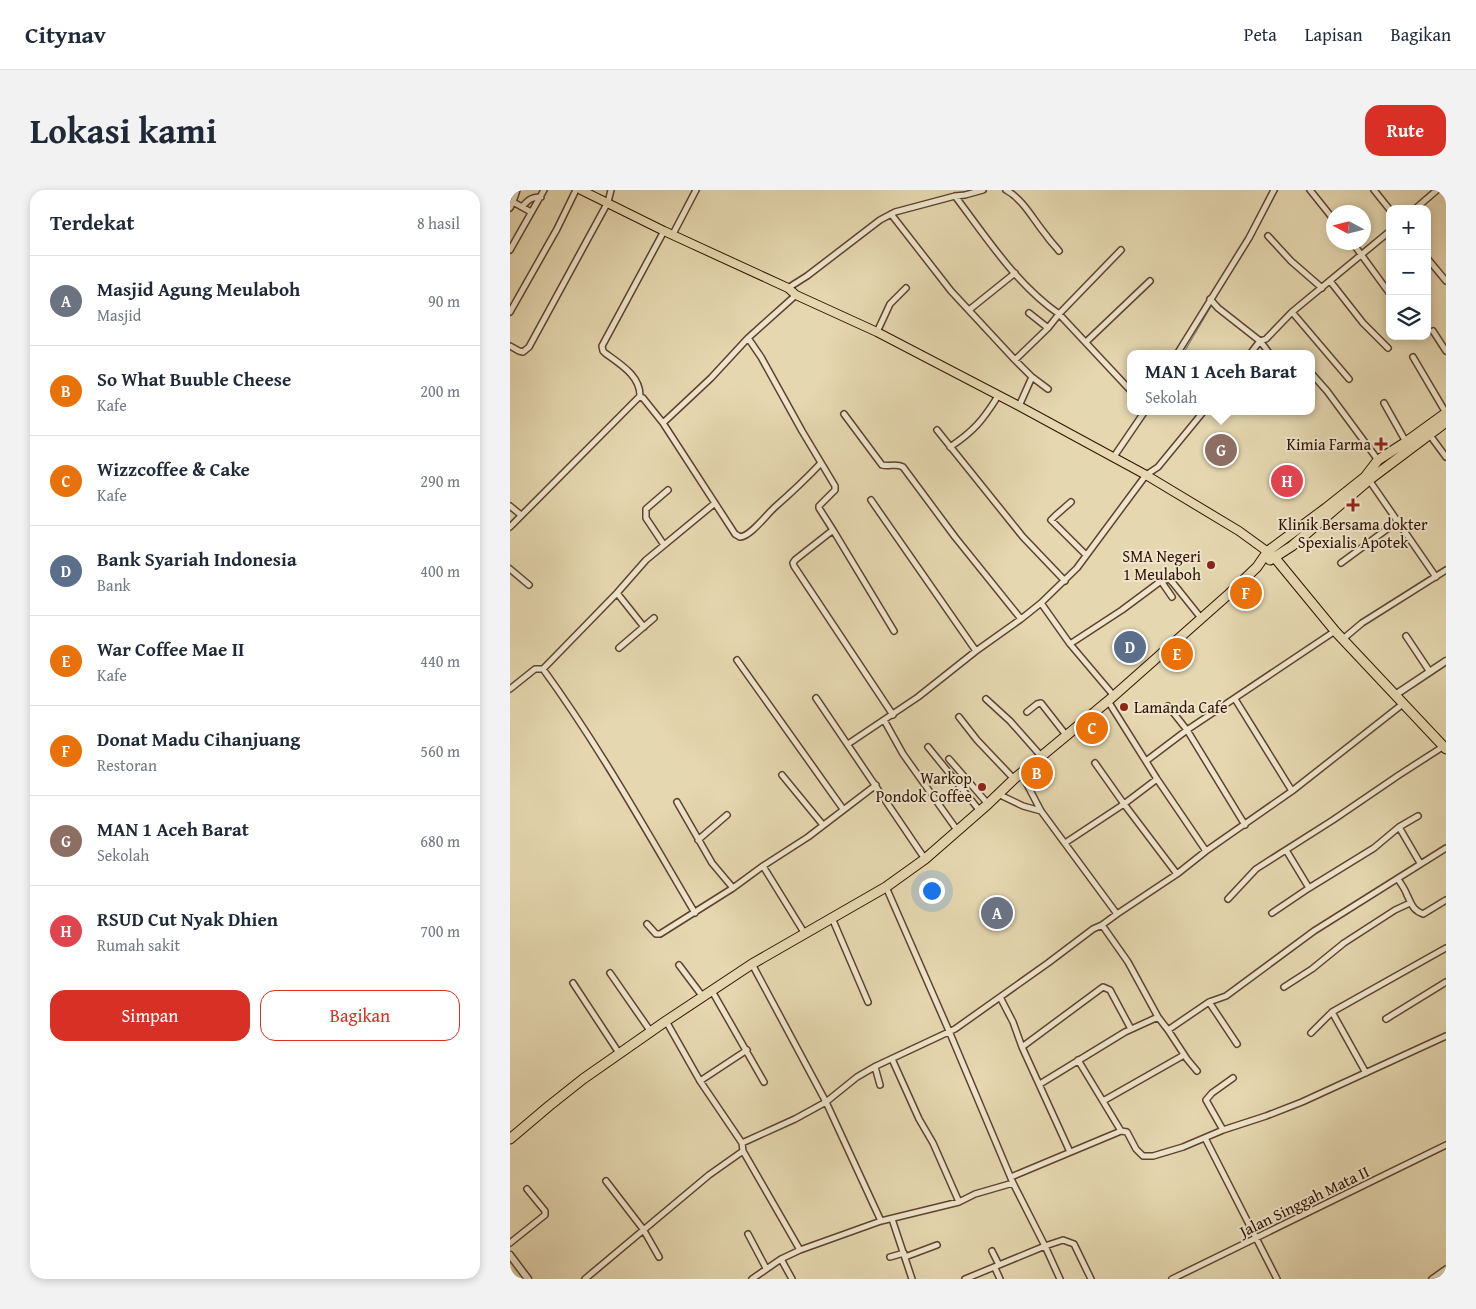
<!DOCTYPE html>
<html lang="id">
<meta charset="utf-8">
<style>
:root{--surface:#fff;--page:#f2f2f3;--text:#1f2937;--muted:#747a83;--line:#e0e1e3;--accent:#d93025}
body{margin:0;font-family:"Gentium Book Plus",serif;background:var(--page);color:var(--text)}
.controls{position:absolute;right:15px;top:15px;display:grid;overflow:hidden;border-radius:10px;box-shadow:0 2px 8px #0003}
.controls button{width:45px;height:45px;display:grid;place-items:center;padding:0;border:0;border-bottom:1px solid var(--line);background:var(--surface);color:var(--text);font:25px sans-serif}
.compass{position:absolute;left:816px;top:15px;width:45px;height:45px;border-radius:50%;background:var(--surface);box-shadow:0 2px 8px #0003;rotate:277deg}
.you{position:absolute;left:421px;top:700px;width:18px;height:18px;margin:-12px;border:4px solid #fff;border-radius:50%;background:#1a73e8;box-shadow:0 0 0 8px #1a73e833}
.badge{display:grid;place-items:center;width:32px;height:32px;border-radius:50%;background:var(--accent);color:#fff;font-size:16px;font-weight:700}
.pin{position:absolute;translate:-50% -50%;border:2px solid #fff;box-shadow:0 1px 5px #0006}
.popup{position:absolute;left:617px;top:160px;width:188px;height:65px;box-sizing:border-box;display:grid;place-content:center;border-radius:10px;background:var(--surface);filter:drop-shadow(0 1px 4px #0005);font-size:16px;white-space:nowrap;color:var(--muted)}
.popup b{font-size:19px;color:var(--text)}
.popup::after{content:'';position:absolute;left:50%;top:100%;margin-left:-10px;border:10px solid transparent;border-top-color:var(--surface)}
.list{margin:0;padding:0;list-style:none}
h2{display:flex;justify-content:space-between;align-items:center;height:65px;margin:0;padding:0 20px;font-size:21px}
h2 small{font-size:16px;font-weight:400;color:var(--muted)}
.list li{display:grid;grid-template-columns:32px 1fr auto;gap:15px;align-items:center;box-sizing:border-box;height:90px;padding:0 20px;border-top:1px solid var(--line)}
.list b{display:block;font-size:19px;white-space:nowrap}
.list p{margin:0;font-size:16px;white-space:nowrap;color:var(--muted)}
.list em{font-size:16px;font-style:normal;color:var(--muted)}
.actions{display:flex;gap:10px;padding:15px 20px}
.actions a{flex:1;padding:11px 0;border:1px solid var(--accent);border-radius:15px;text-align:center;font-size:18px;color:var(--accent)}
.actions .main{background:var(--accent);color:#fff}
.icon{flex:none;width:28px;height:28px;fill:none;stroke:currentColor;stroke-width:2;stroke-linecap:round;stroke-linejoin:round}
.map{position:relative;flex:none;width:936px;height:1089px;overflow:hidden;border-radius:15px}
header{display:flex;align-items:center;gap:30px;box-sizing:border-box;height:70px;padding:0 25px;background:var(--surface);border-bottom:1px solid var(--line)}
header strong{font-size:24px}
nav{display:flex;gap:28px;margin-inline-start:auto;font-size:18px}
.intro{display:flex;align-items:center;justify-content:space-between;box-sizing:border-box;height:120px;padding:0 30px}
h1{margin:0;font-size:35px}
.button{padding:12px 22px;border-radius:15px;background:var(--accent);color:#fff;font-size:18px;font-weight:700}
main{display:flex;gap:30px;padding:0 30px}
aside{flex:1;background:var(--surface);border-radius:15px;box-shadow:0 2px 8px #0003}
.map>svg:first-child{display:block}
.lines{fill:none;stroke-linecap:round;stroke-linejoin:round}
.stream{stroke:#6f756d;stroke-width:1}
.minor-casing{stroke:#5e432c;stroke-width:8}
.tertiary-casing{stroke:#5e432c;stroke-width:9}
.primary-casing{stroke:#311200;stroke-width:10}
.trunk-casing{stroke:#311200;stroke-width:11}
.minor{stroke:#eee5cc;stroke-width:5}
.tertiary{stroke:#eee5cc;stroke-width:6}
.primary{stroke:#e5d7b0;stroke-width:8}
.trunk{stroke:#e5d7b0;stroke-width:9}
.poi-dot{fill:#8f2418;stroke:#eee5cc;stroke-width:2}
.labels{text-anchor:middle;stroke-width:4;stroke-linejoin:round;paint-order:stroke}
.poi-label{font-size:16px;fill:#311200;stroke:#eee5cc;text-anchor:end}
.street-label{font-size:16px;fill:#311200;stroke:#eee5cc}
</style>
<header>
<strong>Citynav</strong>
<nav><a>Peta</a><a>Lapisan</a><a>Bagikan</a></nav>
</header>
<div class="intro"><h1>Lokasi kami</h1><a class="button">Rute</a></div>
<main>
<aside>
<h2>Terdekat<small>8 hasil</small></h2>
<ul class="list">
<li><span class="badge" style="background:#6b7280">A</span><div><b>Masjid Agung Meulaboh</b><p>Masjid</p></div><em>90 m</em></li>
<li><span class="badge" style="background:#e8710a">B</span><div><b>So What Buuble Cheese</b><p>Kafe</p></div><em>200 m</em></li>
<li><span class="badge" style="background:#e8710a">C</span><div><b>Wizzcoffee &amp; Cake</b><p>Kafe</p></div><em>290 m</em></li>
<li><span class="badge" style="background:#5c6f8a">D</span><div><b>Bank Syariah Indonesia</b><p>Bank</p></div><em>400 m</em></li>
<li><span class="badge" style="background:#e8710a">E</span><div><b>War Coffee Mae II</b><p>Kafe</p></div><em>440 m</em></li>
<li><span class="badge" style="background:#e8710a">F</span><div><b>Donat Madu Cihanjuang</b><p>Restoran</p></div><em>560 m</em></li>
<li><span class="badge" style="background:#8d6e63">G</span><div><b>MAN 1 Aceh Barat</b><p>Sekolah</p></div><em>680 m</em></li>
<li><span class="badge" style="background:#e0444e">H</span><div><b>RSUD Cut Nyak Dhien</b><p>Rumah sakit</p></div><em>700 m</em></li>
</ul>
<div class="actions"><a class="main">Simpan</a><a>Bagikan</a></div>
</aside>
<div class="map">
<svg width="936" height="1089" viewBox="0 0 936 1089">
<rect width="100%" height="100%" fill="#e5d7b0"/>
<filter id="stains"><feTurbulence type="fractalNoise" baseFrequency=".004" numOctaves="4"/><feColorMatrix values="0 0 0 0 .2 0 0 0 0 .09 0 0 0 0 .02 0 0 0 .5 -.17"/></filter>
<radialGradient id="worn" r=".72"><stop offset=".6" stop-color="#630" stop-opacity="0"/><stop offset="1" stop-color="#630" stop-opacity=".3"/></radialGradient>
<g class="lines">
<!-- stream -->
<path class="stream" d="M753,27L768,0
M704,111L722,80
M673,164L702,115
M619,249L623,244"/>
<!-- minor casing -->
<g class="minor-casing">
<path id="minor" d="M496,0C513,9 524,31 536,45C540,51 545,56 549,61
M800,0L824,30
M864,0L880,20
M445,6C476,47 506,94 549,124L621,201
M3,12L7,0
M12,17C18,10 21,7 31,7
M0,18L3,12L21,22
M905,19L927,0
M381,24L441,101L505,170L538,138L549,124L611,60
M163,44L186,0
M758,46L781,71L812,98
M842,52L880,104
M0,60L34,0
M917,68L936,91
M820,91L853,133L878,158
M278,98L297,86L370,30L385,22L445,6L455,5L473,0
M700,109L708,118L750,151L760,164
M459,120L505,83
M0,122L47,39L66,0
M782,122L839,189
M519,123L538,138
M923,141L936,161
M367,142L380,114L396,98
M238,148L251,167L292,241L325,296V300L309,316V318L323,340L285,370L283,373L284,376L383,525
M576,152L640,91
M0,156L9,161L13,162L19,157L98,12L101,0
M667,164L739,48L764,0
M740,164L750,151L756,149L782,122L880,41
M903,167L936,223
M505,170L522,187
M801,183L817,201L868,270
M130,207C131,186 110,174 95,163L93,161L92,156L154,41
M874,213L896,252
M509,216L522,187L538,199
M334,224L372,275C379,277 386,273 393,277L445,347L511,429
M153,233L201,188L238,148L286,105
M427,240L513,347L555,391
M919,244L936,267
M440,257C464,241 473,230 488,206
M603,268L635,221
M859,290L926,387
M361,310L466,461
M561,312L545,326L541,330L576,365
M0,316L11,325
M0,337L129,207L133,208L153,233L225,344L230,347C241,346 256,325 265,317C281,303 296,289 311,273
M323,340L384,441
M154,355L136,328V319L158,300
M831,373L888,331
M0,379L19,395
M651,391L662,407
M107,403L134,437
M531,413L560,454L604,506
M896,446L920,482
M833,449L852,433L936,380
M560,454L612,420L651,391L659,389L663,393L691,428
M109,458L144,428
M227,470L333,619
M33,479L107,403L136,370L205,313
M0,499L25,479H33C89,556 136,640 185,723
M306,508L415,669
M476,509L500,531L531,566
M725,509L782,601
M598,511L647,589L696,661
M658,516L677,540L735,635
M517,522L527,514L531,513L556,545
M449,527L467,550L504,589
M374,530L393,564L447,640
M338,554L408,507L466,461L511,429L531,413L567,378L636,285L648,277L694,221
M418,557L470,621
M439,569L478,614
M636,571L677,540L825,441
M585,573L614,614L667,684
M511,583L531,621L607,724
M272,585L313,635
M488,604L513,616L531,621
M167,612L202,673L223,698
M889,637L908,626
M188,650L217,625
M555,653L614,614L647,589
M253,676L295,744
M888,689C891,694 895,699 897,705C902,714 902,720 913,724L936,710
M376,697L439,841L503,993L535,1056L550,1089
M799,698L864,658L889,637L910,673
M718,709L746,679L823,630L889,585L934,556
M762,723L799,698L776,660
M322,728L358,812
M137,734L146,744H150L223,698L253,676L298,647L366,595
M592,735L618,772L648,827L658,840L677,869L687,881
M242,774L316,912L371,1031
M169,775L193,807
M100,783L141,842
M63,793L109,863
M774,797L802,779L834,753L885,720L900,713
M202,801L254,892
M490,807L503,832L512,857L560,962
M699,812L727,854
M822,822L856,883
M876,829L936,792
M156,831L190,891L232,953L233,961L290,1060
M658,840L699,812L716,806L804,741L936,658
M801,843L822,822L936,758
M512,857L593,797L600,800L621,839
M382,869L409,929L423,953L449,1012
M568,870L611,941
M365,877L370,895
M190,891L237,860
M530,894L615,842L648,827
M593,911L674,865
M713,940L696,910L702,903L723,888
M695,948L767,1089
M232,953L285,929L316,912L347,887L366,876L445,839L538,773L583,739L592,735L607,724L667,684L696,661L782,601L894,513
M501,987L611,941L617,942L626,959L633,966H643L673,957L713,940L756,926L792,912L936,846
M96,991L133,1039L149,1067
M382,1029L402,1089
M238,1044L256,1078
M0,1053L35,1025V1021L17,999
M482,1061L489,1075
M380,1067L394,1063
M395,1067L427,1055
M271,1069L282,1089
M485,1078L490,1089
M75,1089L199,985L233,961
M242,1089L271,1069L290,1060L371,1031L449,1012L465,1004L503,993
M455,1089L535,1056L553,1050L564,1054L581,1089
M662,1089L936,955
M922,1089L936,1079"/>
</g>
<!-- tertiary casing -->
<g class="tertiary-casing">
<path id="tertiary" d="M885,505L936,471
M0,1065L18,1089"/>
</g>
<!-- primary casing -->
<g class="primary-casing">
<path id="primary" d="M71,0L154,41L278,98L286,105L367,142L509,216L636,285L729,341L762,365"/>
</g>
<!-- trunk casing -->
<g class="trunk-casing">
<path id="trunk" d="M765,368L825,441L936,559
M760,370L782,356L859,290L936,232
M0,949L39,916L73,889L156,831L242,774L376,697L415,669L478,614L504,589L598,511L720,403L747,377L758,361L816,318L855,287L868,270L896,252L936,223"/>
</g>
<!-- minor -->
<use href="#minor" class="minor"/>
<!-- tertiary -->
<use href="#tertiary" class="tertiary"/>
<!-- primary -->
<use href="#primary" class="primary"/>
<!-- trunk -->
<use href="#trunk" class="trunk"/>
</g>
<!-- markers -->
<g class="poi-dot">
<path d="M868.5 246.5h5v5h5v5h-5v5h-5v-5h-5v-5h5z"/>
<path d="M840.5 307.5h5v5h5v5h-5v5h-5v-5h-5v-5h5z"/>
<circle cx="701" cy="375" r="5"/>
<circle cx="614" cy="517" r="5"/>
<circle cx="472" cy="597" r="5"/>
</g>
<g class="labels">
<!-- poi labels -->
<g class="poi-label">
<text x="861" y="260">Kimia Farma</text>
<text x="843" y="340" text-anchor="middle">Klinik Bersama dokter<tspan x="843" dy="18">Spexialis Apotek</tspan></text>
<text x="691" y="372">SMA Negeri<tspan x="691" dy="18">1 Meulaboh</tspan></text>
<text x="624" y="523" text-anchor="start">Lamanda Cafe</text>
<text x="462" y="594">Warkop<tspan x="462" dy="18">Pondok Coffee</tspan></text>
</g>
<!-- street labels -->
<g class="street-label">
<text transform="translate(794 1011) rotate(-26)" y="6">Jalan Singgah Mata II</text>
</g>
</g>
<rect width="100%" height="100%" filter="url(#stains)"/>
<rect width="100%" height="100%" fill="url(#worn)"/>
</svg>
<div class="controls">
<button>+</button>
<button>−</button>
<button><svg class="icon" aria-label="layers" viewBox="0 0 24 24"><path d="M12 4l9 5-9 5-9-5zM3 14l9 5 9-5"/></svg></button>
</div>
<svg class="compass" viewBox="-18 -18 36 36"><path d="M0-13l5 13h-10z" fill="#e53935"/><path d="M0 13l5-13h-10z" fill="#747a83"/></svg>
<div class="you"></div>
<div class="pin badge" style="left:487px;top:723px;background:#6b7280">A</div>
<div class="pin badge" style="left:527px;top:583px;background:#e8710a">B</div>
<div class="pin badge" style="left:582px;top:538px;background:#e8710a">C</div>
<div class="pin badge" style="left:620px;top:457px;background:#5c6f8a">D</div>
<div class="pin badge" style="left:667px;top:464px;background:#e8710a">E</div>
<div class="pin badge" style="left:736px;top:403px;background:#e8710a">F</div>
<div class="pin badge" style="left:711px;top:260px;background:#8d6e63">G</div>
<div class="popup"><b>MAN 1 Aceh Barat</b>Sekolah</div>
<div class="pin badge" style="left:777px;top:291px;background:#e0444e">H</div>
</div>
</main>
